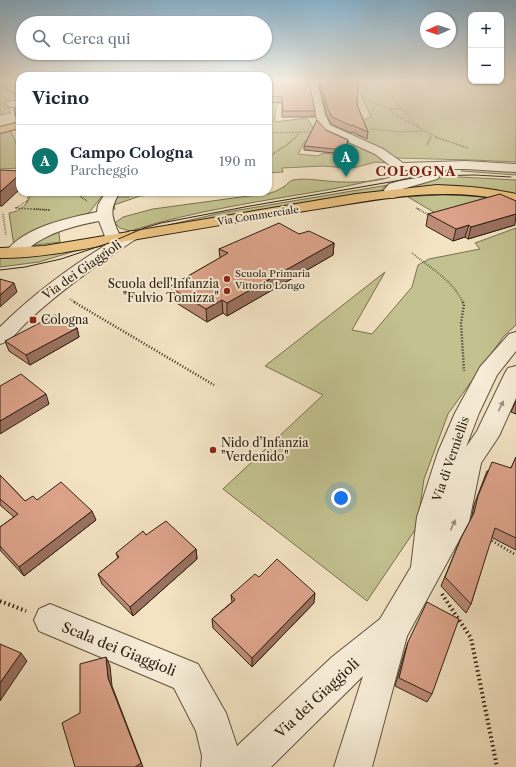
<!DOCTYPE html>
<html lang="it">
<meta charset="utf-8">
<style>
:root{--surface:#fff;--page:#f6f6f7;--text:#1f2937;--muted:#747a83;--line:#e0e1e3;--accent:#0f766e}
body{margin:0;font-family:"Libre Caslon Text",serif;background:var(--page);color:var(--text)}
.controls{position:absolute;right:12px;top:12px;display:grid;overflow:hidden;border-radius:8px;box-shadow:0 1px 3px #0004}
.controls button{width:36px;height:36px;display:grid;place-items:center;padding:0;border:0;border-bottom:1px solid var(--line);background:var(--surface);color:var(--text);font:20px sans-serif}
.compass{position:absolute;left:420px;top:12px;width:36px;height:36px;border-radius:50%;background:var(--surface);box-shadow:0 1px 3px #0004;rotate:267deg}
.you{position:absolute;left:341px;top:498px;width:14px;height:14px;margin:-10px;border:3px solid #fff;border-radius:50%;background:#1a73e8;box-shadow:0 0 0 6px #1a73e833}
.badge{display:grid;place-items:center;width:26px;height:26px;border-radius:50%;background:var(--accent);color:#fff;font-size:13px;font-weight:700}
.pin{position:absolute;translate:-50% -33px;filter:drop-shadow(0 1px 2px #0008)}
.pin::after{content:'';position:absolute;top:21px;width:14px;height:12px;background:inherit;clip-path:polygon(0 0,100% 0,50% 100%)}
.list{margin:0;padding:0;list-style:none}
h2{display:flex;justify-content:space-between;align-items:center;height:52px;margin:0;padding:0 16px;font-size:17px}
h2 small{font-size:13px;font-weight:400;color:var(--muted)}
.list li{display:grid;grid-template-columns:26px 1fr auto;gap:12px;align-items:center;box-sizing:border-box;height:72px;padding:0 16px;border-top:1px solid var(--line)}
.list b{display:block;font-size:15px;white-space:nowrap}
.list p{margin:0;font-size:13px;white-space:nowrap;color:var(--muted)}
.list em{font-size:13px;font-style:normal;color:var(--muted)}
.icon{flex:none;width:22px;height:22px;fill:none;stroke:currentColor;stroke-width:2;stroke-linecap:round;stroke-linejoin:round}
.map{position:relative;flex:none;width:516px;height:767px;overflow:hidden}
.search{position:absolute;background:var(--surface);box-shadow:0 1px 3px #0004;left:16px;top:16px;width:256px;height:44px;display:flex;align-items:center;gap:10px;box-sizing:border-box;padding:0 14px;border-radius:22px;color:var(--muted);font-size:15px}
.panel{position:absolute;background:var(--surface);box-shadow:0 1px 3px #0004;left:16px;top:72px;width:256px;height:124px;border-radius:12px}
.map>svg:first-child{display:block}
.green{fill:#c2c18f;stroke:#787151}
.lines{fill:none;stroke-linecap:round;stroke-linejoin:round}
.minor-casing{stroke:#60523f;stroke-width:2}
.major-casing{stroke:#2f2113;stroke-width:2}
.path-far5{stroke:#2f2113;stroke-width:1;stroke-dasharray:0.5 1;stroke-linecap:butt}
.path-far4{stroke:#2f2113;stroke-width:1.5;stroke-dasharray:0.5 1;stroke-linecap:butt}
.path-far3{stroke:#2f2113;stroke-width:2;stroke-dasharray:0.5 1.5;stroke-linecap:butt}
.path-far2{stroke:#2f2113;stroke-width:2.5;stroke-dasharray:1 2;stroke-linecap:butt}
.path-far1{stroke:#2f2113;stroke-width:3;stroke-dasharray:1 2.5;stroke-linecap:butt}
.path{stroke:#2f2113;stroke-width:4;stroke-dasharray:1.5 3;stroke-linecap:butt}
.minor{fill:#f7edd8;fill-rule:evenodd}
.major{fill:#eac282;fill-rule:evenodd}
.tram{stroke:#2f2113;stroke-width:1}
.wall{fill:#bd8c77;stroke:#2f2113}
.shaded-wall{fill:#9a7261;stroke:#2f2113}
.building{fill:#dca38a;stroke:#2f2113}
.oneway{fill:#9d917f}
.poi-dot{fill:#8f2418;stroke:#f7edd8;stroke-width:1.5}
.labels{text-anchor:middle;stroke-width:4;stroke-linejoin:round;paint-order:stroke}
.far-street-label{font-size:10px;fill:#2f2113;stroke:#f7edd8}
.far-poi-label{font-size:10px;fill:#2f2113;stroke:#f7edd8;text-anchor:start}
.street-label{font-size:12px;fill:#2f2113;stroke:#f7edd8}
.poi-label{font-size:12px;fill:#2f2113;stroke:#f7edd8;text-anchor:start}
.far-district-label{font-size:13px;font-weight:bold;letter-spacing:1px;fill:#7a1f14;stroke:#f7edd8}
.near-street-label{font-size:14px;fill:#2f2113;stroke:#f7edd8}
</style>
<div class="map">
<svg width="516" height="767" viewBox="0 0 516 767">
<rect width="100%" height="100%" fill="#f3e3c3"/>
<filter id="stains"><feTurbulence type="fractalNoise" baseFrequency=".005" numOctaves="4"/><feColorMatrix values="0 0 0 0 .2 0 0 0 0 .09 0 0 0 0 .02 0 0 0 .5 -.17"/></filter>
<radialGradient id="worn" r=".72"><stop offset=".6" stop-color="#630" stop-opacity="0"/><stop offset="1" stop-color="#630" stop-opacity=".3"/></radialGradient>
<!-- green -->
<path class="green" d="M0,81H5L4,88L20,95V101L5,103L11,113L0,115Z
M268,81L288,93C276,104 275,105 275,122L307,118L312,126L331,143L305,141L298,154L318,156L323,153L349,156L352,144L388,160L390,163L376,162L357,167L347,168L323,166L282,168L283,172L268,173Z
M355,81H516V162L473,160L396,158L372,144L340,129L371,117Z
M11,131L20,153V168L0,169V133Z
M405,169H428L431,172C398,173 365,183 332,189C264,201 196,210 130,231L120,228L115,223L123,217L153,209L256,195C267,195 276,192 285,186C287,184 290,181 293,180C303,178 316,180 327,181C348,183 388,184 405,169Z
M463,169L510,170L516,172V175L461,171Z
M460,177L516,180V195C480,183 444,185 407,188L435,178Z
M394,184L384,187L380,192L168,225L221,213Z
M31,192H105L89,213L58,225L60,242L37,245L14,246L9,213C21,211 29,204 31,192Z
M132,192H155L153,195L140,196L114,205L115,209L108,210L113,197H129Z
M448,194L475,195L504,199L437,214L408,197Z
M516,228V325L504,336L448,414L424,479L417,527L367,601L223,489L323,395L265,366L385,272L352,330L372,334L412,287L418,265L429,259L480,249L475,243Z
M98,244L39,262L0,267V256Z"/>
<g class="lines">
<!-- minor casing -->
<g class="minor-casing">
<path id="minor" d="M309,81H317L325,114L330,125L383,149L403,163L466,161L516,164V172L466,169H447L437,179L399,190L397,197L392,198L387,197L384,190L389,184L427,173L432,170H396L375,154L326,132L319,124L315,114Z
M20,100V106L10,107L5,104L7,102Z
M106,192H120C108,211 112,217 120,236L131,231L136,233L139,236L136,239C98,264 61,290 28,321C19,329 12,341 0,344V327C33,294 70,267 109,243L106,239L99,221C78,225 57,230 39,241C28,247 21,260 7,256L5,253C23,227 68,218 97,212L98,205Z
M516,332V351L497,375L479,413L466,447L477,431L505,373L508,368L516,366V398L499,436L481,463L469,522L407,636L372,767H334L363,676L271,767H201L202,756L196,731L174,688L39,631L34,620L39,609L50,604L198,664L226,713L237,746L332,657L380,619L411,567L417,517L438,452L455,413L480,367L509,334Z"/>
</g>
<!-- major casing -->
<g class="major-casing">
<path id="major" d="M7,81H15V87L20,89V95L8,90Z
M20,122V128L0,133V127Z
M437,185C464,186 489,188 516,194V202C449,187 396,196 330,207C266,217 202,228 138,239C92,247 47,258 0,258V248L44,246L356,194Z"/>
</g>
<!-- path-far5 -->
<path class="path-far5" d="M388,88L396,102L420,128L393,114L390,109L369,102L365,94L373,89Z
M369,89L366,88L373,81
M390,109H401
M420,128L438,138
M370,129L400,132L423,131
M268,133L311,132
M295,138L298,135L297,133
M430,138L432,136"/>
<!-- path-far4 -->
<path class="path-far4" d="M435,137L468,148
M427,145L431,137
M268,157L287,145L296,137
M74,192L87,201
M177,192L180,193
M15,208L50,210
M16,208L27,201L29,192
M416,208L420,210"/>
<!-- path-far3 -->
<path class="path-far3" d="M34,209L50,210
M418,209L431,216
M3,214L6,235
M412,253C429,267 454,281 463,303
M70,299L76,303"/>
<!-- path-far2 -->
<path class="path-far2" d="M74,302L214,385
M463,302L464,304L461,323L464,371"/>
<!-- path-far1 -->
<path class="path-far1" d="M489,539L516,555"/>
<!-- path -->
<path class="path" d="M442,594L471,638L497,767
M0,601L26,611"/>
<!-- minor -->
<use href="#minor" class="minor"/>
<!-- major -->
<use href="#major" class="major"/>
<!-- tram -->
<path class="tram" d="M0,270L25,267L61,259L109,243L144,228L161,223L250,206L425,176L475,175L511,177"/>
</g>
<!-- wall -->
<path class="wall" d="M268,81L315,111V117H282V103L268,102Z
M318,81H358L357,105L368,132L367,139L352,132L351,133L331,124L326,114Z
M20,108V122L17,121L14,109Z
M326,130L348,140V143L344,154L304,150V146Z
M428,214L515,225L468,239L465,237L453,241L426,226Z
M299,234L334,243L333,255L227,316L223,313L207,322L170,299L169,287L220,258L219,249Z
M77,328L79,337L30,365L9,351L5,341Z
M516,401V414L511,412Z
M516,457V550L491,537L471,604L466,613L441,586L461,538L471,520L474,505L487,471L511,468Z
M0,475L25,501L37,500L96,520L24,576L0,550V527L14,517L0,505Z
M146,535L196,549L197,559L133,616L102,584L98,574L118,558L116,553Z
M259,577L314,603L252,667L213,628L212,619L232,602L231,595Z
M408,642L432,694L427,702L395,686L405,651Z"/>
<!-- shaded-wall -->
<path class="shaded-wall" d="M348,140V143L344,154V150Z
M20,174V189L2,206H0V192Z
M516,214L515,225L468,239L471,227Z
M469,225L465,237L453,241L456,229Z
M334,243L333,255L227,316V303Z
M14,283L17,292L0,307V295Z
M222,300L223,313L207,322L206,309Z
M77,328L79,337L30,365L26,355Z
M46,394L49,404L0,434V421Z
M92,511L96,520L24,576L19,567Z
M196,549L197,559L133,616L130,607Z
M315,593L314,603L252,667V658Z
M21,653L27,661L0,701V683Z
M106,657L110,666L112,686L143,767H135L108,678Z"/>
<!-- building -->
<path class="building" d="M268,81H309L315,111H283L282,97L268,96Z
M320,81H358L357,105L368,132L352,125V126L332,117L327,107Z
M20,108V117H16L14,109Z
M317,120L326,130L348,140L344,150L304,146Z
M20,124V130H19L18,125Z
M0,170L20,171V174L0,192Z
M500,194L516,201V214L471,227L469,225L456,229L428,214Z
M279,223L299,234L309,231L334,243L227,303L222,300L206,309L169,287L228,253L219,249Z
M0,279L14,283L0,295Z
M55,315L77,328L26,355L5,341Z
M21,374L46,394L0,421V386Z
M516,457V538L495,528L471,604L445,577L461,538L474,513L478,496L492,462L511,468Z
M0,475L25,501L33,496L37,500L61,482L92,511L19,567L0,546V527L18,514L0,499Z
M166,521L196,549L130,607L98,574L119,557L116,553L143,531L146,535Z
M277,559L315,593L252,658L212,619L235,600L231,595L255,574L259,577Z
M427,602L459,619L432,694L399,678L408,642Z
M0,644L21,653L0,683Z
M106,657L108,678L141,763L135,767H75L62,723L80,713V664Z"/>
<!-- one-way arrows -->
<defs><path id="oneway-solid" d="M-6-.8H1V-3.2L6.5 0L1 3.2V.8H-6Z"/></defs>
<g class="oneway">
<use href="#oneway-solid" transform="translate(501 406) rotate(-64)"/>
<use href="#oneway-solid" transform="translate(453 525) rotate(-65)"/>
</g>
<!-- sky -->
<linearGradient id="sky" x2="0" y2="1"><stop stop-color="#8ab8d6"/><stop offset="0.43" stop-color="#faf2e4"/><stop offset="1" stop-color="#faf2e4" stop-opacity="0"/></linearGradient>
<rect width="516" height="189" fill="url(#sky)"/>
<!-- markers -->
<g class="poi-dot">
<circle cx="227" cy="279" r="4"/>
<circle cx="227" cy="291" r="4"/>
<rect x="29" y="316" width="8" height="8" rx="2"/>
<circle cx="213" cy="450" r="4"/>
</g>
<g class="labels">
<!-- far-street labels -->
<g class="far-street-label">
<text transform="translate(258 215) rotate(-9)" y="4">Via Commerciale</text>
</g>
<!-- far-poi labels -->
<g class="far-poi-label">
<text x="235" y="277">Scuola Primaria<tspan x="235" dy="12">Vittorio Longo</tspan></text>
</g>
<!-- street labels -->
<g class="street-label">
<text transform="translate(82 270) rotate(-35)" y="4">Via dei Giaggioli</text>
<text transform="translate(451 459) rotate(-71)" y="4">Via di Verniellis</text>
</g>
<!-- poi labels -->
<g class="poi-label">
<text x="219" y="288" text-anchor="end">Scuola dell'Infanzia<tspan x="219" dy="14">"Fulvio Tomizza"</tspan></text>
<text x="41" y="324">Cologna</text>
<text x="221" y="447">Nido d'Infanzia<tspan x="221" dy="14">"Verdenido"</tspan></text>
</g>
<!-- far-district labels -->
<g class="far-district-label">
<text x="416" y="176">COLOGNA</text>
</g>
<!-- near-street labels -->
<g class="near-street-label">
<text transform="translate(119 649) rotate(22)" y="5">Scala dei Giaggioli</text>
<text transform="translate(317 698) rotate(-43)" y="5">Via dei Giaggioli</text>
</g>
</g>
<rect width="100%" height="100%" filter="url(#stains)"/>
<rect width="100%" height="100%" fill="url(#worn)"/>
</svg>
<div class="controls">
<button>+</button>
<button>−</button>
</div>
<svg class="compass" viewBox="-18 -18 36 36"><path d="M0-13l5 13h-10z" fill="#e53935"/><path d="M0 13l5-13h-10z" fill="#747a83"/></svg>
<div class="you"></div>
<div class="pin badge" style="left:346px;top:177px">A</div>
<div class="search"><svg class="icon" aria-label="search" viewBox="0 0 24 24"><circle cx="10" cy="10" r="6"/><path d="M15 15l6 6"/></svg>Cerca qui</div>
<section class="panel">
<h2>Vicino<small></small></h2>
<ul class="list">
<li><span class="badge">A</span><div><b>Campo Cologna</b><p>Parcheggio</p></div><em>190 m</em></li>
</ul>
</section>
</div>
